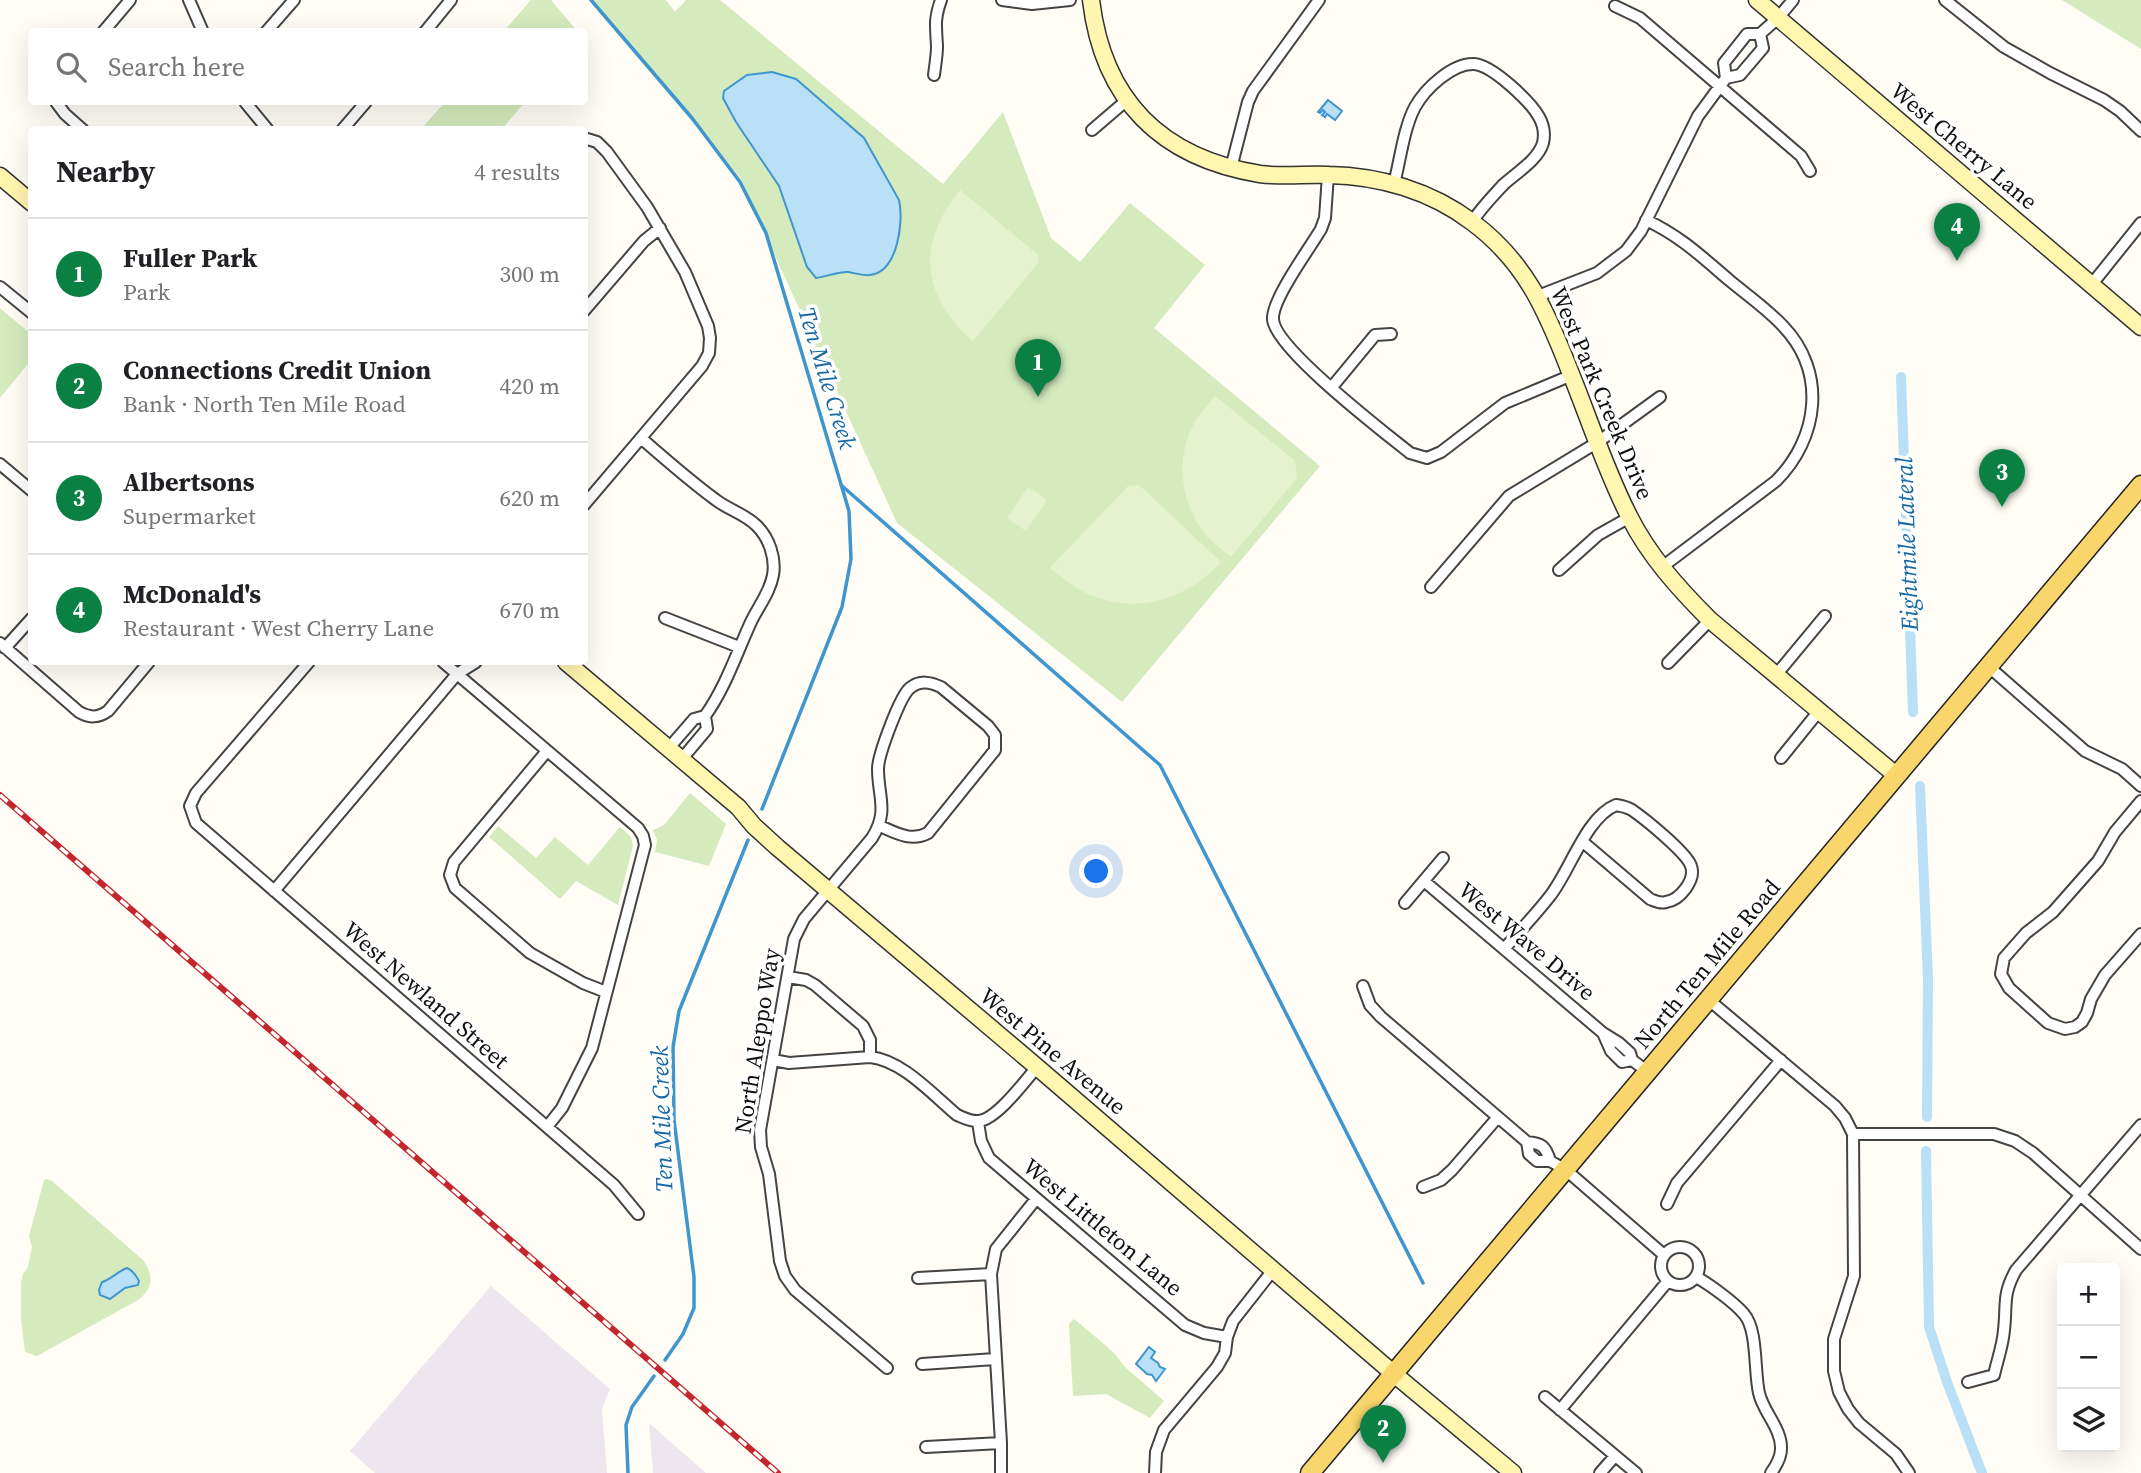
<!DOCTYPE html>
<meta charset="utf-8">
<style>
:root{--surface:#fff;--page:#f2f2f2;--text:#202124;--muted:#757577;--line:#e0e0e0;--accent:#0b8043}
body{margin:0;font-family:"Source Serif 4",serif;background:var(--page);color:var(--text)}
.controls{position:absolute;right:21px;bottom:21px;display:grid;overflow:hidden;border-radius:7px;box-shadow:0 7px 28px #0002}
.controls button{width:63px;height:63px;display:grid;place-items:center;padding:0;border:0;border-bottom:2px solid var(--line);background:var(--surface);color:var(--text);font:35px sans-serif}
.you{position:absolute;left:1097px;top:872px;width:24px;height:24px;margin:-18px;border:5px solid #fff;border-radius:50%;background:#1a73e8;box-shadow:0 0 0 10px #1a73e833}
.badge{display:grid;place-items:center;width:46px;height:46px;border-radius:50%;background:var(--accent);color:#fff;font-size:23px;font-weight:700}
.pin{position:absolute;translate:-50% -58px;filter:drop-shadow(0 2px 4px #0008)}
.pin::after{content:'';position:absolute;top:37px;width:24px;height:21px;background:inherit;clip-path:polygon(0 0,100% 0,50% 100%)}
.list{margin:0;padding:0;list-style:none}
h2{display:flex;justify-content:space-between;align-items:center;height:91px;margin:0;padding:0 28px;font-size:30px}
h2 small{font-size:23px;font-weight:400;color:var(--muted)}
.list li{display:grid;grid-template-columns:46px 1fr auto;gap:21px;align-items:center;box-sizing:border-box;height:112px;padding:0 28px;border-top:2px solid var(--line)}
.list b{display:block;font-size:26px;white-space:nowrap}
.list p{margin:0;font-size:23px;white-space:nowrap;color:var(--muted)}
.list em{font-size:23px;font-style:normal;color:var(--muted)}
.icon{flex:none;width:38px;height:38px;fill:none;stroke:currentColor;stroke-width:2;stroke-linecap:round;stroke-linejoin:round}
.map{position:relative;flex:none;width:2141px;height:1473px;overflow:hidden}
.search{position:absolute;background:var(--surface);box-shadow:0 7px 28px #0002;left:28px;top:28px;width:560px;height:77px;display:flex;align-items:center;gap:18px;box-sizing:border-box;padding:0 24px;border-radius:7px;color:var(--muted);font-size:26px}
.panel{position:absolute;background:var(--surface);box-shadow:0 7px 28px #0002;left:28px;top:126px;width:560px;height:539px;border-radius:7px}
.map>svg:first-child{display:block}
.industrial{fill:#eee6ef}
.green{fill:#d5ebbd}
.pitch{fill:#e6f2cf}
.water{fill:#b9e0f7;stroke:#3f96cf;stroke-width:2}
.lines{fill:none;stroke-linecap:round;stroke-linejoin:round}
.stream{stroke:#3f96cf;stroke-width:3.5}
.canal{stroke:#b9e0f7;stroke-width:10}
.street-casing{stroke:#444;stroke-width:14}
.secondary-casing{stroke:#333;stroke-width:19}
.primary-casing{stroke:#222;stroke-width:21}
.street{stroke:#fff;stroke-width:10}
.secondary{stroke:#fff6b0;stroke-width:16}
.primary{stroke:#f9d66b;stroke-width:18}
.rail-casing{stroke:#c4262e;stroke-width:6}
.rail{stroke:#fff;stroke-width:3.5;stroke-dasharray:10;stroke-linecap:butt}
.labels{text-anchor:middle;stroke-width:7;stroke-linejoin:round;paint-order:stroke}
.street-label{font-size:23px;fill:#111;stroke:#fff}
.water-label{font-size:24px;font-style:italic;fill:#1768a6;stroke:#fff}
</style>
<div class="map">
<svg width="2141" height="1473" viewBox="0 0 2141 1473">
<rect width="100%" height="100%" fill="#fffdf5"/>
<!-- industrial -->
<path class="industrial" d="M491,1286L610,1389L602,1409L607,1473H375L350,1451Z
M649,1423L706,1473H653Z"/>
<!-- green -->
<path class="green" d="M531,0H551L577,31H504Z
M589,0H666L675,12L686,0H720L943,184L1003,112L1051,238L1080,262L1130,203L1205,265L1154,328L1320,466L1122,702L897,523L739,177Z
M2062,0H2141V49Z
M445,102H525L502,129H421Z
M0,308L32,335L31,360L0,398Z
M690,793L726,824L709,866L655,852L657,840L653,830L664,825Z
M498,826L536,858L555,837L588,865L620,827L631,837L633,846L618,905L576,881L560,899L489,837Z
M46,1179L52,1181L143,1260C154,1275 153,1289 138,1300L37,1356L25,1352L21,1320V1283L23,1274L28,1267L32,1247L29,1236L44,1180Z
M1074,1319L1097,1338L1114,1353L1125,1367L1164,1401L1150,1418L1106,1394L1073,1396L1069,1324Z"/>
<!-- pitch -->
<path class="pitch" d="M960,190L1038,255L1039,262L973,341C921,295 916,244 960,190Z
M1215,396L1295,461L1297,478L1231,557C1223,550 1213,543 1206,535C1182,506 1176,466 1190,432C1196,418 1206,407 1215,396Z
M1139,485L1221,562C1186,600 1135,616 1086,593C1073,587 1062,577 1050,568L1128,486Z
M1028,487L1047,500L1026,531L1007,518Z"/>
<!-- water -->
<path class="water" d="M772,72L796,79L864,138L899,200C904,221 898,272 870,275C862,276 855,273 848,272C841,271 825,277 816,278L807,267L779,186L736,122L723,98L724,91L747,75Z
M1328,100L1342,111L1335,120L1327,114L1325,117L1322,115L1325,112L1323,110L1320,113L1318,112Z
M127,1268C132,1270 136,1275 139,1281L138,1285L125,1288L110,1299L100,1295L99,1290L102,1282C112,1279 118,1271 127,1268Z
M1149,1347L1155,1352L1151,1358L1158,1363L1160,1367L1165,1369L1156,1381L1152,1375L1147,1374L1136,1364Z"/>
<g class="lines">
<!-- stream -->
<path class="stream" d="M591,0L692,118L740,182L766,233L849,511L851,559L842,607L762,809
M841,485L1160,765L1423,1283
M665,1360L683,1334L694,1308V1277L674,1120L673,1047L679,1011L748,840
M628,1473L626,1425L632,1407L654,1376"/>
<!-- canal -->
<path class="canal" d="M1901,377L1913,712
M1920,786L1928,979L1927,1117
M1926,1151L1929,1327L1947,1382L1982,1473"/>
<!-- street casing -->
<g class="street-casing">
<path id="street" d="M189,0L203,32
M1002,0L1032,4L1070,0
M1945,0L2004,47L2050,73L2104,100L2120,111L2141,131
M1615,6L1640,18L1801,156L1810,171
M103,32L130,0
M266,32L294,0
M425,32L451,0
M1760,34L1763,48L1740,75L1726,78L1724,63L1747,34H1760L1778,18L1793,0
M934,75C935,66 937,56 937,46C936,27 934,19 941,0
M56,102L65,114L83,130
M245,102L268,130
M342,130L366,102
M1092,130L1127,100
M584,138L597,142L607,152L647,207L685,272L708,326L710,338L709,353L702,366L584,505
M1231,168L1248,102L1253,91L1319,0
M1328,175L1325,218L1321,229C1310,248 1272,299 1273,319C1274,348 1384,432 1410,453L1427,458L1441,452L1505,403L1572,375
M1394,184C1400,161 1404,127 1415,107C1425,89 1452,63 1474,64C1492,65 1530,101 1539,117C1543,124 1545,134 1543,143C1538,160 1516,173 1503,185C1492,197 1481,208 1472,222
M1646,220C1680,236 1701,256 1729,280C1747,295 1767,309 1783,326C1827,372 1819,438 1776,481L1662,567
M2092,284L2141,223
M0,287L32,313
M1538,296L1597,273L1626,251L1641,231L1698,116L1726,78
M584,311L644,241L660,228
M1332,387L1375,335L1391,334
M641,438C665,459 690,481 716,500C729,510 745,514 757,526C769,538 776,558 773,575C770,593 757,608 750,624C736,655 725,688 705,716
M0,464L32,491
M1559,570L1598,535L1630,517
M1431,587L1509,496L1598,442L1660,397
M665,618L739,647
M0,643L79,712C90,718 98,718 108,711L149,662
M5,648L32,618
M309,662L196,793L190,806L196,823L614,1185L638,1214
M443,662L638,828L643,836L645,845L592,1048L562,1108L547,1127
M1668,663L1710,620
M1988,666L2085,751L2122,769L2141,786
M1776,675L1825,616
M668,749L694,719L705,716L707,729L681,760
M547,751L454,862L450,875L455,888L530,953L583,983L606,992
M1781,758L1819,711
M2141,801L2115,832L2098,861L2053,912L2026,933L2004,958L2001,974L2009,988L2048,1023L2065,1029L2075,1027L2082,1022L2087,1013L2091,999L2105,975L2141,934
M880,826C896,833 911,842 928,833L995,750V735L988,726L941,687C930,682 920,680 910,688C900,696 878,755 878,769C878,797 889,811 872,838L804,919L794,939L760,1130L761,1147L769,1174L780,1261L785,1276L795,1290L887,1368
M1424,881L1603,1033
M274,891L457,674L476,662
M1405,903L1443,858
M1504,949C1519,932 1536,914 1550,896C1570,871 1586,817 1616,805C1622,806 1627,807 1632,810C1645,819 1687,853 1691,866C1696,880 1680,900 1666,902C1660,904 1655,901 1650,899L1583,842
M788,977L806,980L815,985L863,1026L870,1040V1057
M1363,986L1370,1005L1381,1017L1527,1142
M1709,1000L1835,1106L1845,1118L1853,1134H1994L2015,1141L2033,1153L2141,1249
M773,1060L789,1063L870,1057C902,1060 933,1095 957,1115C964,1118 971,1122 979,1121C997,1119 1025,1081 1037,1067
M1632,1060L1622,1062L1611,1051L1603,1033L1619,1043L1630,1053L1632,1060L1648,1072
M978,1122L981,1141L989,1158L1185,1325L1204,1333L1227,1337
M1853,1134L1854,1276L1834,1339V1371L1839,1392L1848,1409L1859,1423L1896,1454L1909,1473
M1527,1142C1542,1143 1546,1147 1550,1161H1537L1529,1154Z
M1550,1161L1566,1170L1664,1255
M1423,1187L1441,1180L1452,1170L1498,1117
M1667,1204L1677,1183L1781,1060
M1661 1266a19 19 0 1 1 38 0a19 19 0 1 1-38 0Z
M1696,1277C1709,1284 1735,1303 1744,1314C1758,1330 1754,1372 1759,1393C1763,1412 1782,1429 1781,1449C1781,1458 1776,1466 1771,1473
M918,1278L991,1274
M922,1364L995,1359
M1968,1382L1994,1375C1997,1361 2003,1345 2004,1330C2007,1304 2002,1295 2016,1270L2141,1125
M1545,1397L1636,1473
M1560,1410L1668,1281
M926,1447L1001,1443
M1001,1473V1443L991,1274L996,1249L1036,1199
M1155,1473L1156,1452L1164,1430L1217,1367L1225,1353L1227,1337L1233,1321L1273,1270
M1600,1473L1615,1456"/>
</g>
<!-- secondary casing -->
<g class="secondary-casing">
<path id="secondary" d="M1091,0C1103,100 1161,158 1260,174C1282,177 1306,174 1329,175C1380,176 1431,191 1472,222C1525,261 1546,310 1569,369C1589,418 1605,469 1629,516C1649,556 1679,589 1710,620L1897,776
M1757,0L2141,327
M0,176L32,203
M566,662L738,807L754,826L777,847L1037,1067L1394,1374L1513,1473"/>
</g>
<!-- primary casing -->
<g class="primary-casing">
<path id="primary" d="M1310,1473L2141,485"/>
</g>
<!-- street -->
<use href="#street" class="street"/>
<!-- secondary -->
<use href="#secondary" class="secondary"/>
<!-- primary -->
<use href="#primary" class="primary"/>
<!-- rail casing -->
<g class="rail-casing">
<path id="rail" d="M0,795L778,1473"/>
</g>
<!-- rail -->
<use href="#rail" class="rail"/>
</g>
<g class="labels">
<!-- street labels -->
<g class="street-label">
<text transform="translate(1964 146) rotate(40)" y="8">West Cherry Lane</text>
<text transform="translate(1602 393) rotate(67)" y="8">West Park Creek Drive</text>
<text transform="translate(1527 941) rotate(40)" y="8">West Wave Drive</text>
<text transform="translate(1707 964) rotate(-50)" y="8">North Ten Mile Road</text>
<text transform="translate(426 995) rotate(41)" y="8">West Newland Street</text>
<text transform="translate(757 1041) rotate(-81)" y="8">North Aleppo Way</text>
<text transform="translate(1053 1051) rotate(40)" y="8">West Pine Avenue</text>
<text transform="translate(1103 1227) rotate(40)" y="8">West Littleton Lane</text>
</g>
<!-- water labels -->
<g class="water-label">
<text transform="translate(827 378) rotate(73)" y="8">Ten Mile Creek</text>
<text transform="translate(1907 544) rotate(-92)" y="8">Eightmile Lateral</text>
<text transform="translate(662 1119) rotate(-92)" y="8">Ten Mile Creek</text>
</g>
</g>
</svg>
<div class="controls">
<button>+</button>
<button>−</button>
<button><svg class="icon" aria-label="layers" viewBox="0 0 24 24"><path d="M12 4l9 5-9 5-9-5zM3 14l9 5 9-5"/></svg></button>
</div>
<div class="you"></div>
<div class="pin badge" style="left:1038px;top:397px">1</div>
<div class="pin badge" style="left:1383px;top:1463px">2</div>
<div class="pin badge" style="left:2002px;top:507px">3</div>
<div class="pin badge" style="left:1957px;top:261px">4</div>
<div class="search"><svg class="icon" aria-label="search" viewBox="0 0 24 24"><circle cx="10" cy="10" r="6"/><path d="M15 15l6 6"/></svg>Search here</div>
<section class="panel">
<h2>Nearby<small>4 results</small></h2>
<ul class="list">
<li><span class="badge">1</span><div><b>Fuller Park</b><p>Park</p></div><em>300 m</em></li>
<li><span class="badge">2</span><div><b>Connections Credit Union</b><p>Bank · North Ten Mile Road</p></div><em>420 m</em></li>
<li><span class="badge">3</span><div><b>Albertsons</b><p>Supermarket</p></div><em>620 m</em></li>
<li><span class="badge">4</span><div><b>McDonald's</b><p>Restaurant · West Cherry Lane</p></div><em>670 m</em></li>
</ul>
</section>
</div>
